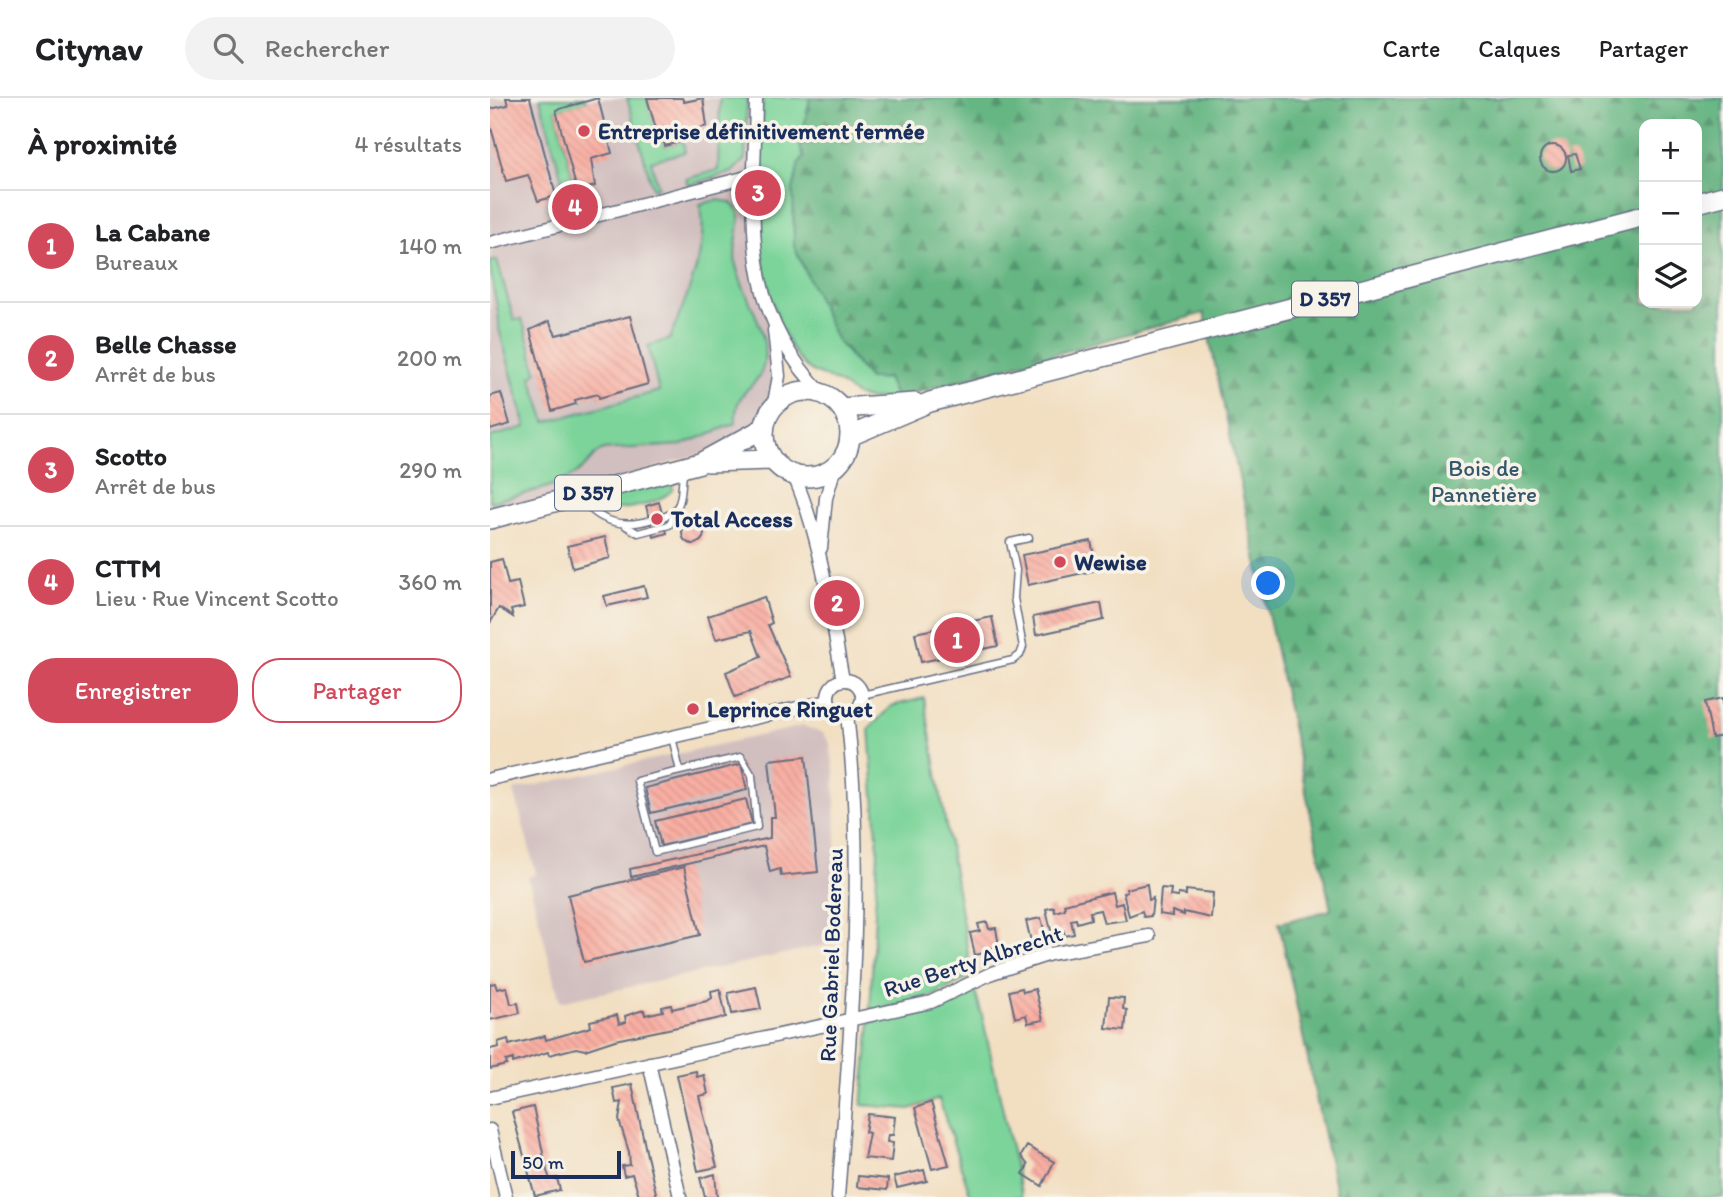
<!DOCTYPE html>
<html lang="fr">
<meta charset="utf-8">
<style>
:root{--surface:#fff;--page:#f2f2f2;--text:#202124;--muted:#757577;--line:#e0e0e0;--accent:#d1495b}
body{margin:0;font-family:Itim,sans-serif;background:var(--page);color:var(--text)}
.controls{position:absolute;right:21px;top:21px;display:grid;overflow:hidden;border-radius:14px;box-shadow:0 7px 28px #0002}
.controls button{width:63px;height:63px;display:grid;place-items:center;padding:0;border:0;border-bottom:2px solid var(--line);background:var(--surface);color:var(--text);font:35px sans-serif}
.scale{position:absolute;left:21px;bottom:18px;width:110px;box-sizing:border-box;padding-left:7px;border:4px solid #1b2f5e;border-top:0;font-size:19px;line-height:24px;white-space:nowrap;color:#1b2f5e;-webkit-text-stroke:5px #f7f3e8;paint-order:stroke}
.you{position:absolute;left:779px;top:486px;width:24px;height:24px;margin:-18px;border:5px solid #fff;border-radius:50%;background:#1a73e8;box-shadow:0 0 0 10px #1a73e833}
.badge{display:grid;place-items:center;width:46px;height:46px;border-radius:50%;background:var(--accent);color:#fff;font-size:23px;font-weight:700}
.pin{position:absolute;translate:-50% -50%;border:4px solid #fff;box-shadow:0 2px 7px #0006}
.list{margin:0;padding:0;list-style:none}
h2{display:flex;justify-content:space-between;align-items:center;height:91px;margin:0;padding:0 28px;font-size:30px}
h2 small{font-size:23px;font-weight:400;color:var(--muted)}
.list li{display:grid;grid-template-columns:46px 1fr auto;gap:21px;align-items:center;box-sizing:border-box;height:112px;padding:0 28px;border-top:2px solid var(--line)}
.list b{display:block;font-size:26px;white-space:nowrap}
.list p{margin:0;font-size:23px;white-space:nowrap;color:var(--muted)}
.list em{font-size:23px;font-style:normal;color:var(--muted)}
.actions{display:flex;gap:14px;padding:21px 28px}
.actions a{flex:1;padding:16px 0;border:2px solid var(--accent);border-radius:28px;text-align:center;font-size:24px;color:var(--accent)}
.actions .main{background:var(--accent);color:#fff}
.icon{flex:none;width:38px;height:38px;fill:none;stroke:currentColor;stroke-width:2;stroke-linecap:round;stroke-linejoin:round}
.map{position:relative;flex:none;width:1233px;height:1099px;overflow:hidden}
header{display:flex;align-items:center;gap:42px;box-sizing:border-box;height:98px;padding:0 35px;background:var(--surface);border-bottom:2px solid var(--line)}
header strong{font-size:33px}
nav{display:flex;gap:38px;margin-inline-start:auto;font-size:24px}
.search{width:490px;height:63px;background:var(--page);display:flex;align-items:center;gap:18px;box-sizing:border-box;padding:0 24px;border-radius:38px;color:var(--muted);font-size:26px}
main{display:flex}
aside{flex:1;background:var(--surface)}
.map>svg:first-child{display:block}
.industrial{fill:#d1bfbf}
.green{fill:#7cd49a;stroke:#4c827c;stroke-width:2}
.forest{fill:url(#forest-firs);stroke:#407270;stroke-width:2;fill-rule:evenodd}
.building{fill:url(#building-back-hatch)}
.lines{fill:none;stroke-linecap:round;stroke-linejoin:round}
.service-casing{stroke:#666d81;stroke-width:9}
.minor-casing{stroke:#666d81;stroke-width:15}
.primary-casing{stroke:#666d81;stroke-width:22}
.service{stroke:#fff;stroke-width:6}
.minor{stroke:#fff;stroke-width:12}
.primary{stroke:#fff;stroke-width:19}
.poi-dot{fill:#d1495b;stroke:#f7f3e8;stroke-width:2.5}
.labels{text-anchor:middle;stroke-width:7;stroke-linejoin:round;paint-order:stroke}
.shield{fill:#f7f3e8;stroke:#5d6a87;stroke-width:2}
.shield-label{font-size:21px;font-weight:bold;fill:#1b2f5e}
.poi-label{font-size:23px;font-weight:bold;fill:#1b2f5e;stroke:#f7f3e8;text-anchor:start}
.park-label{font-size:23px;fill:#33586d;stroke:#f7f3e8}
.street-label{font-size:23px;fill:#1b2f5e;stroke:#f7f3e8}
</style>
<header>
<strong>Citynav</strong>
<div class="search"><svg class="icon" aria-label="search" viewBox="0 0 24 24"><circle cx="10" cy="10" r="6"/><path d="M15 15l6 6"/></svg>Rechercher</div>
<nav><a>Carte</a><a>Calques</a><a>Partager</a></nav>
</header>
<main>
<aside>
<h2>À proximité<small>4 résultats</small></h2>
<ul class="list">
<li><span class="badge">1</span><div><b>La Cabane</b><p>Bureaux</p></div><em>140 m</em></li>
<li><span class="badge">2</span><div><b>Belle Chasse</b><p>Arrêt de bus</p></div><em>200 m</em></li>
<li><span class="badge">3</span><div><b>Scotto</b><p>Arrêt de bus</p></div><em>290 m</em></li>
<li><span class="badge">4</span><div><b>CTTM</b><p>Lieu · Rue Vincent Scotto</p></div><em>360 m</em></li>
</ul>
<div class="actions"><a class="main">Enregistrer</a><a>Partager</a></div>
</aside>
<div class="map">
<svg width="1233" height="1099" viewBox="0 0 1233 1099">
<defs>
<pattern id="forest-firs" width="22" height="20" patternUnits="userSpaceOnUse" patternTransform="scale(1.75)"><rect width="22" height="20" fill="#65b682"/><path d="M5 1l3.5 6h-7zM16 11l3.5 6h-7z" fill="#52946e"/></pattern>
<pattern id="building-back-hatch" width="6" height="6" patternUnits="userSpaceOnUse" patternTransform="scale(1.75)"><rect width="6" height="6" fill="#f9aea2"/><path d="M-1 5l2 2M0 0l6 6M5-1l2 2" fill="none" stroke="#d5968e"/></pattern>
</defs>
<rect width="100%" height="100%" fill="#f7f3e8"/>
<filter id="ink" filterUnits="userSpaceOnUse"><feTurbulence type="fractalNoise" baseFrequency=".0143" numOctaves="2"/><feDisplacementMap in="SourceGraphic" scale="14" xChannelSelector="R" yChannelSelector="G"/><feConvolveMatrix kernelMatrix="1 2 1 2 8 2 1 2 1" color-interpolation-filters="sRGB"/></filter>
<filter id="wash" filterUnits="userSpaceOnUse"><feTurbulence type="fractalNoise" baseFrequency=".00686" numOctaves="4" result="noise"/><feDisplacementMap in="SourceGraphic" scale="28" xChannelSelector="R" yChannelSelector="G"/><feGaussianBlur stdDeviation="1.57" result="paint"/><feColorMatrix in="noise" values="0 0 0 0 0 0 0 0 0 0 0 0 0 0 0 0 0 1.4 0 .05"/><feComposite in="paint" operator="in"/></filter>
<g filter="url(#wash)">
<rect width="100%" height="100%" fill="#f2dfc2"/>
<!-- industrial -->
<path class="industrial" d="M0,0H266L264,128L284,229L283,310L274,330L255,342L0,421Z
M313,628L333,635L340,645L344,673L349,844L70,904L38,779L46,776L24,692Z"/>
<!-- green -->
<path class="green" d="M50,0H95L96,4L66,12L89,105L79,108Z
M137,0H157L166,30H170L175,48L193,43L195,54L161,63L168,89L163,91Z
M230,0H257L255,61L242,74L198,87L196,81L228,72Z
M273,0H320L314,59L309,65L303,92L342,231L346,241L379,281L397,280L406,300C393,300 379,303 368,298C360,294 353,286 345,283C333,277 321,275 312,265C285,234 271,165 269,125L273,124L274,89L270,88Z
M227,102L240,104L249,113C251,131 242,149 246,167C253,201 282,231 273,269C268,291 243,290 246,325L192,347L111,352C102,358 99,366 91,372C67,391 29,396 0,404V339L36,329L9,231C10,208 0,187 0,164L7,162L24,222L32,221L47,274L41,279L56,324L169,293L158,248L180,241C195,201 221,149 210,106Z
M181,382L183,391C172,405 131,415 115,409L112,400Z
M434,600L482,878L444,897L380,914L388,752L379,631L401,608Z
M484,889L492,917L532,1099H481L449,1001L420,1011L372,1007L380,924L448,906Z"/>
<!-- forest -->
<path class="forest" d="M320,0H1233V1099H847L789,825L841,812L714,215L406,300L397,280L379,281L346,241L304,148L303,92L309,65L314,59L310,49ZM1154,26H1207V205H1154Z"/>
<g id="blocks">
<!-- building -->
<path class="building" d="M16,0H40L66,98L48,103L38,77L16,83L0,26V11L18,7Z
M108,0L122,55L101,61L105,88L87,93L66,12Z
M157,0H192L194,4L213,0L217,28L187,36L189,44L175,48L170,30L166,31Z
M1050 60a13 13 0 1 1 26 0a13 13 0 1 1-26 0Z
M1085,56L1090,71L1081,73L1078,57Z
M140,218L158,286L109,300L108,296L85,302L86,306L62,313L40,232L59,223L66,237Z
M11,295L20,326L0,332V298Z
M169,404L177,435L164,439L156,408Z
M192 435a11 11 0 1 1 22 0a11 11 0 1 1-22 0Z
M115,439L120,460L83,470L77,448Z
M601,443L607,472L538,487L532,457Z
M12,461L18,486L28,484L34,509L21,512L23,519L9,510L0,525V464Z
M154,488L157,499L117,508L114,498Z
M274,499L282,525L278,527L301,579L245,599L236,574L271,559L261,533L226,541L218,518Z
M611,505L614,522L546,537L543,519Z
M502,519L508,548L431,564L425,535Z
M1233,600V638L1222,640L1215,604Z
M316,658L328,774L291,778L290,771L280,774L274,748L141,779L140,771L280,740V719H285L279,662Z
M251,666L257,692L161,715L155,690Z
M256,701L262,726L171,748L165,723Z
M194,769L210,837L94,864L78,797Z
M657,786L659,802L663,800L661,818L654,819L652,813L639,818L633,795L637,794L636,791Z
M671,790L681,791L680,798L688,799V796L696,797V792L723,795L721,820L694,814V817L682,813V818L669,816Z
M622,794L625,807L632,805L636,822L614,825L610,812L600,814L601,821L587,825L586,821L581,822L584,836L575,838L573,831L562,837L556,811L564,809L565,814L575,811L574,806Z
M551,820L556,839L541,843L536,823Z
M497,824L499,831L506,830L509,848L503,849V853L485,857L480,835L490,833L488,826Z
M5,885L7,891L17,889L21,906L28,905L30,915L0,922V886Z
M266,889L271,911L242,916L238,895Z
M532,890L533,894L545,891L553,922L538,925L536,917L525,920L519,893Z
M230,891L236,919L125,942L95,952L86,950L59,957L58,954L23,965V961L16,963L17,967L0,971V951L9,949L8,944L18,941L19,947L55,938L56,942L101,929L100,923L127,917L129,926L136,924L135,918L147,914L154,912L155,917L173,913L172,909L181,907L182,911L217,903L222,900L221,893Z
M619,899L634,900L633,911L637,912L635,932L616,930Z
M206,973L207,979L214,977L218,996L209,998L227,1069L208,1073L187,977Z
M142,986L157,1058L167,1099L149,1097L142,1076L134,1078L132,1068L140,1067L139,1054L129,1022L132,1004L126,1005L123,990Z
M441,1004L459,1067L442,1071L425,1010Z
M43,1009L57,1073L60,1081L67,1080L70,1092L45,1098L22,1014Z
M378,1016L405,1019L403,1037H398L397,1044L403,1045L401,1063L374,1060L379,1035L375,1034Z
M537,1048L564,1064L552,1088L533,1076L538,1067L531,1058Z
M434,1072L437,1083L407,1090L404,1079Z
M225,1076L227,1099H215L210,1080Z
M368,1078L398,1081L397,1092L367,1089Z"/>
</g>
</g>
<g filter="url(#ink)">
<use href="#blocks" fill-opacity="0" stroke="#666d81" stroke-width="2"/>
<g class="lines">
<!-- service casing -->
<g class="service-casing">
<path id="service" d="M92,401C109,425 134,430 160,422
M173,419C197,411 189,391 194,372
M136,428L148,435L179,427L186,414
M372,597L523,562L530,557L533,549L524,500L526,472L520,444L539,440
M182,639L190,673L147,683L165,754L267,729L262,677L251,659L190,673"/>
</g>
<!-- minor casing -->
<g class="minor-casing">
<path id="minor" d="M266,0C265,115 245,208 334,297
M0,145L265,77
M283,310L289,278L284,232
M304,378C332,442 340,514 353,582
M331,450L336,400L345,369
M338 599a17 17 0 1 1 34 0a17 17 0 1 1-34 0Z
M0,681L338,603
M159,965L190,1099
M0,1000L441,904L502,875L560,856L659,838
M0,1032L16,1099
M348,1099C360,939 376,776 357,616"/>
</g>
<!-- primary casing -->
<g class="primary-casing">
<path id="primary" d="M1207,105L1233,98
M274 336a43 43 0 1 1 86 0a43 43 0 1 1-86 0Z
M351,310L425,305
M360,338L440,304L1154,118
M218,364L282,362
M0,421L210,365L274,330"/>
</g>
<!-- service -->
<use href="#service" class="service"/>
<!-- minor -->
<use href="#minor" class="minor"/>
<!-- primary -->
<use href="#primary" class="primary"/>
</g>
</g>
<!-- markers -->
<g class="poi-dot">
<circle cx="94" cy="33" r="7"/>
<circle cx="167" cy="421" r="7"/>
<circle cx="570" cy="464" r="7"/>
<circle cx="203" cy="611" r="7"/>
</g>
<g class="labels">
<!-- shield labels -->
<g class="shield">
<rect x="802" y="183.5" width="66" height="35" rx="5"/>
<rect x="65" y="377.5" width="66" height="35" rx="5"/>
</g>
<g class="shield-label">
<text x="835" y="208">D 357</text>
<text x="98" y="402">D 357</text>
</g>
<!-- poi labels -->
<g class="poi-label">
<text x="108" y="41">Entreprise définitivement fermée</text>
<text x="181" y="429">Total Access</text>
<text x="584" y="472">Wewise</text>
<text x="217" y="619">Leprince Ringuet</text>
</g>
<!-- park labels -->
<g class="park-label">
<text x="994" y="378">Bois de<tspan x="994" dy="26">Pannetière</tspan></text>
</g>
<!-- street labels -->
<g class="street-label">
<text transform="translate(341 857) rotate(-88)" y="8">Rue Gabriel Bodereau</text>
<text transform="translate(483 863) rotate(-18)" y="8">Rue Berty Albrecht</text>
</g>
</g>
</svg>
<div class="controls">
<button>+</button>
<button>−</button>
<button><svg class="icon" aria-label="layers" viewBox="0 0 24 24"><path d="M12 4l9 5-9 5-9-5zM3 14l9 5 9-5"/></svg></button>
</div>
<div class="scale">50 m</div>
<div class="you"></div>
<div class="pin badge" style="left:467px;top:542px">1</div>
<div class="pin badge" style="left:347px;top:505px">2</div>
<div class="pin badge" style="left:268px;top:95px">3</div>
<div class="pin badge" style="left:85px;top:109px">4</div>
</div>
</main>
